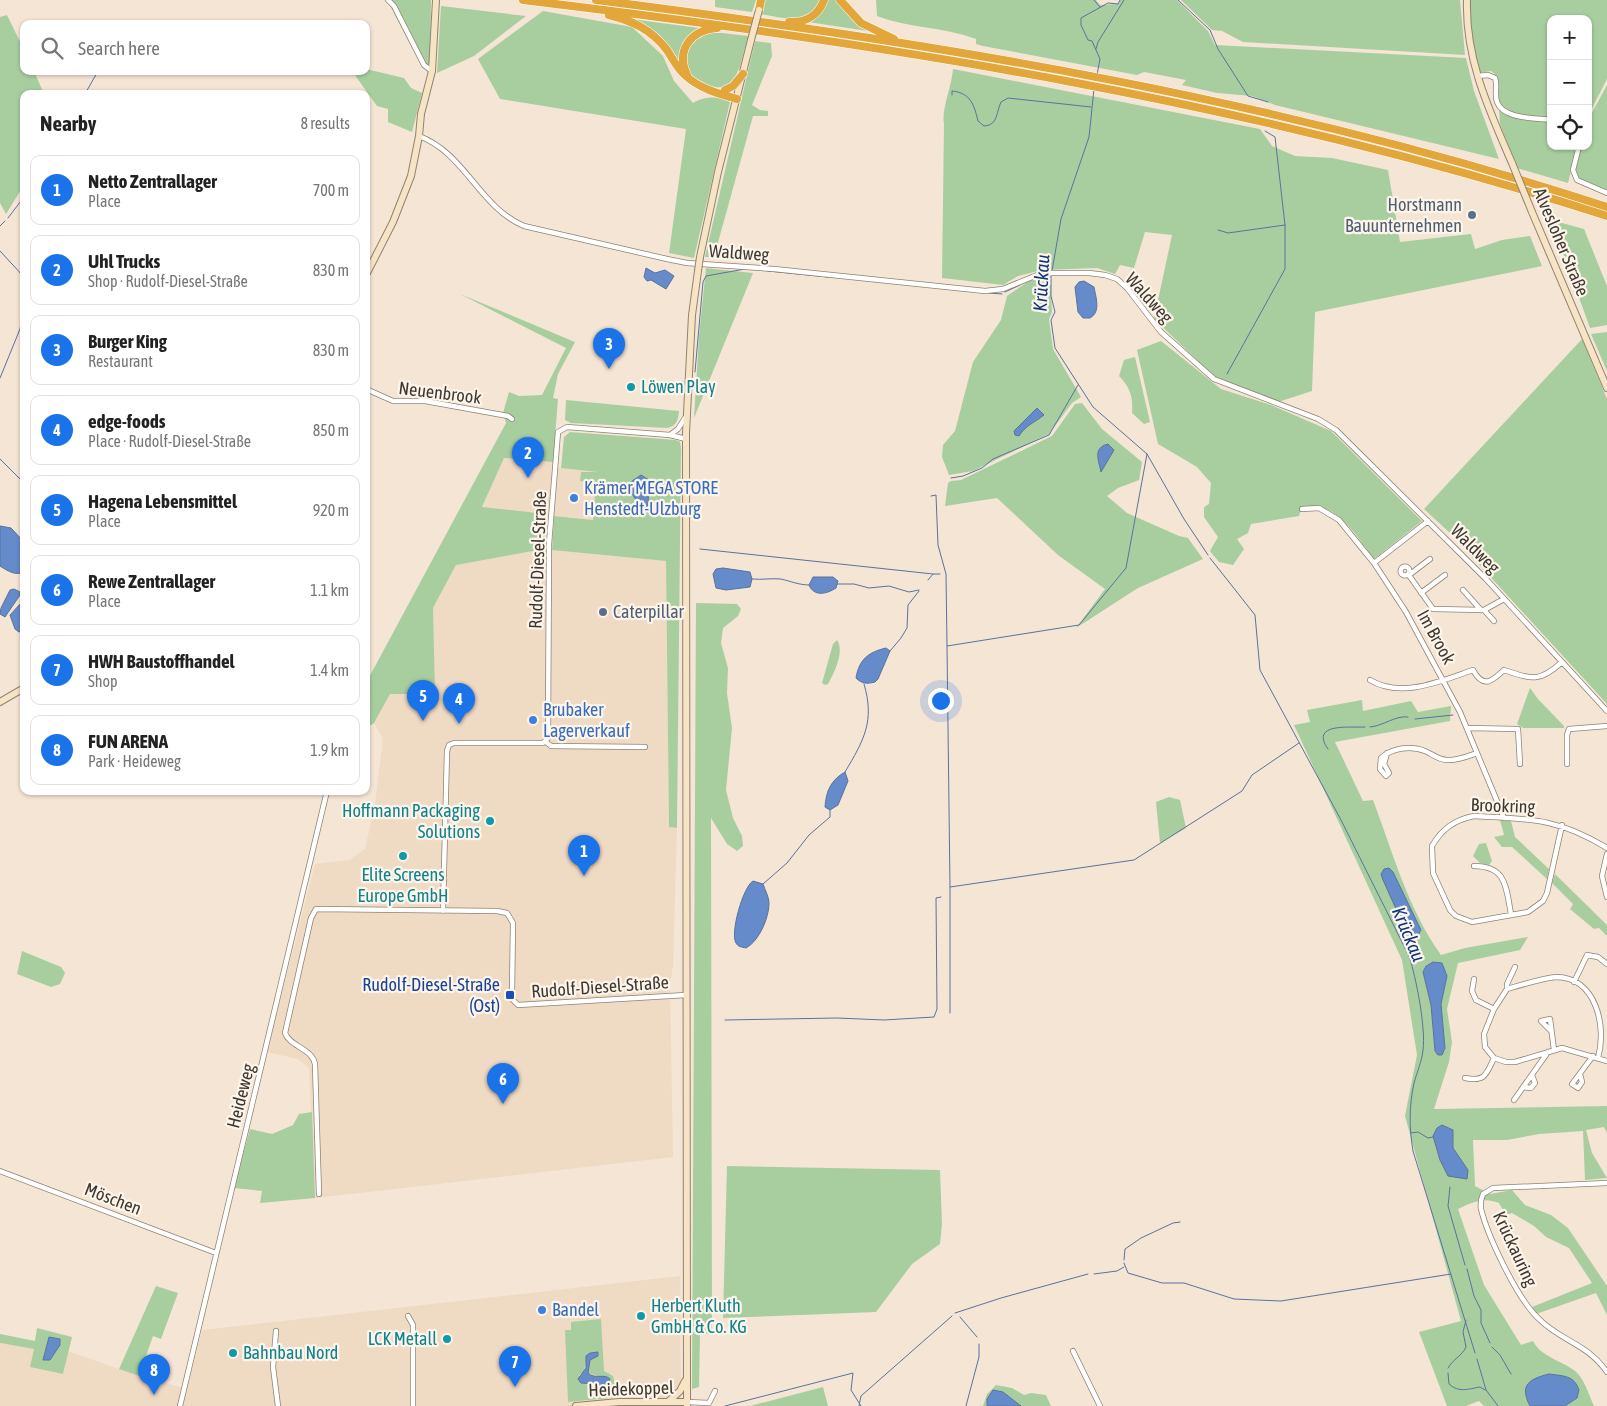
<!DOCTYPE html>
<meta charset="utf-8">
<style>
:root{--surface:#fff;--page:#f6f6f6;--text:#222;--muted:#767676;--line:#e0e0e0;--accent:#1a73e8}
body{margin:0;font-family:"Asap Condensed",sans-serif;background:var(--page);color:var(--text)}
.controls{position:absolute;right:15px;top:15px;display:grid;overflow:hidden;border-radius:10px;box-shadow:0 1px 4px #0004}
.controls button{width:45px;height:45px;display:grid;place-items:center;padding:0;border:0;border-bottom:1px solid var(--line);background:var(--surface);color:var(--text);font:25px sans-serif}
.you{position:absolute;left:940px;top:700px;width:18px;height:18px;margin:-12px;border:4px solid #fff;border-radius:50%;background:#1a73e8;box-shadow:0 0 0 8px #1a73e833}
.badge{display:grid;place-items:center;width:32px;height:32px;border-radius:50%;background:var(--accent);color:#fff;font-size:16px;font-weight:700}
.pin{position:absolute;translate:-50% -41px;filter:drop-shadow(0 1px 2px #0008)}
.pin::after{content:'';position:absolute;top:26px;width:18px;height:15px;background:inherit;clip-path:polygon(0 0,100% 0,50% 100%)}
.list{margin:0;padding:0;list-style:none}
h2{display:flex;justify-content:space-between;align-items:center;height:65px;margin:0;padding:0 20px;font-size:21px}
h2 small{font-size:16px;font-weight:400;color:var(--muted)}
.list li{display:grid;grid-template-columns:32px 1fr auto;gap:15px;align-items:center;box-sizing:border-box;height:70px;margin:0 10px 10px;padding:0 10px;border:1px solid var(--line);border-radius:10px}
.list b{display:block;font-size:19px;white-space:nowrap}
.list p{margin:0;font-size:16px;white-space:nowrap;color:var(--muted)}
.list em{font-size:16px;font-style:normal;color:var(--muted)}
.icon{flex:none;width:28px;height:28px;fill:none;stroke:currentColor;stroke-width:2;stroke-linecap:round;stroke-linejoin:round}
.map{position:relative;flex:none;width:1607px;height:1406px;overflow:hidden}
.search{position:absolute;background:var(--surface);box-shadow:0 1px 4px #0004;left:20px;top:20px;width:350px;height:55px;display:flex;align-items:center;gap:12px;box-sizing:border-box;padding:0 18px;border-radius:10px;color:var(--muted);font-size:19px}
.panel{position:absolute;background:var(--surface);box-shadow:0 1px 4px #0004;left:20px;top:90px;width:350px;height:705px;border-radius:10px}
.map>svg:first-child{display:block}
.built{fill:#efdac4}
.green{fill:#a8cea0;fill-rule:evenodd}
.water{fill:#668bca;stroke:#5a729c}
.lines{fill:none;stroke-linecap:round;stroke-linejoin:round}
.stream{stroke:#5a729c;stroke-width:1}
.street-casing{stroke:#908273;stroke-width:6}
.secondary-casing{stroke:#908273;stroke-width:8}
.highway-casing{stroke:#fff;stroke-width:9}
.street{stroke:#fff;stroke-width:4.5}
.secondary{stroke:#f6e4c4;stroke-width:6}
.highway{stroke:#e2a63b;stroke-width:8}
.secondary-bridge-casing{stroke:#908273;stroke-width:8;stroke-linecap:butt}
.secondary-bridge{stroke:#f6e4c4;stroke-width:6}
.service-dot{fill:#5c6f8a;stroke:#fdf4ea;stroke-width:2}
.culture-dot{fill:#0f9aa8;stroke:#fdf4ea;stroke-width:2}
.shop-dot{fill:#3f7fe0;stroke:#fdf4ea;stroke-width:2}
.transit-dot{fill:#1a4fb4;stroke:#fdf4ea;stroke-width:2}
.labels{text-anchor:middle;stroke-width:4.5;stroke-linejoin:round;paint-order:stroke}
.service-label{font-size:18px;fill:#4e5e75;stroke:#fdf4ea;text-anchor:end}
.street-label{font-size:18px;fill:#3e3832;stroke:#fdf4ea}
.culture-label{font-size:18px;fill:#0d838f;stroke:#fdf4ea;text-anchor:start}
.shop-label{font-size:18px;fill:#366cbe;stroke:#fdf4ea;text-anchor:start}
.transit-label{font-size:18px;fill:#164399;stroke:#fdf4ea;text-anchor:end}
.water-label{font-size:19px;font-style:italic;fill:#09357f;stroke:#fdf4ea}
</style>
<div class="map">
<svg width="1607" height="1406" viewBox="0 0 1607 1406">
<rect width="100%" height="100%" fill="#f5e5d5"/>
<!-- built -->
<path class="built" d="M504,457L553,462L552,467L597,472L593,520L482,508Z
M544,549L666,561L669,827L677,828L673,966L670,984L673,1157L315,1198L309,1068L298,1059L267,1052L315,864L349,860L365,849L375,805L383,738L374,723L390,694H434L433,608L456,565Z
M680,1276L681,1406H0V1343L34,1349L31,1367L63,1374L68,1351L139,1376L187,1389L202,1330Z"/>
<!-- green -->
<path class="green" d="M387,0H431L430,68L422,67Z
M715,0H756L752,12L715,7Z
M765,0H822C807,27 786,18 761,14Z
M827,0H836L853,21L868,31L808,22L818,16Z
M876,0H1096L1100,5L1119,4L1120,0H1177L1208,31L1215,45L1466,58L1474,91L1499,159L1275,105L1252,96L1217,93L1182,85L1186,80L1144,72L1137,75L983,46L976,44V39C944,27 908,28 877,16Z
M1181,0H1460L1465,55L1243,42L1222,31L1212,30Z
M1469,0H1607V79L1588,116V19H1551V146H1577L1568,183L1517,168L1500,124L1497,76L1491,71L1478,73L1470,38Z
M441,6L526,16L474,56L437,73Z
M543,11L632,27L663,56L674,81L693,103C702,97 720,95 730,102L694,258L669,253L686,129L500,99L478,59Z
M7,15L24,50V71H34L44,94H24V185L6,214L0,203V17Z
M631,19L699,28C685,34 676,49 681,63H678C663,41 656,31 631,19Z
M702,33H722L748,36L740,66L732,85C711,94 677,76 685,50C687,44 697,38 702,33Z
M755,41L771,43L772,56L752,105L760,110L768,111V116H753L714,257H705Z
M366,69L404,78L411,88L422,93L412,132L388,122V109L377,106L352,71H366Z
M953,69L1260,129L1272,146L1295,156L1332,158L1388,170L1400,242L1471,234L1475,249L1502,240L1530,236L1542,266L1315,312L1312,391L1278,402L1217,379L1154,319L1172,235L1145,232L1134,268L1120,265L1115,274L1097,268L1042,270L1018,276L1003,285L942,278L944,124C941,110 952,86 953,69Z
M1607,85V193L1577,180L1573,170L1579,146H1588V120Z
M1551,220L1584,229L1607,286V325L1590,328Z
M706,268L753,273L694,418L699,336Z
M1040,278H1050L1052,312L1049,319L1053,349L1081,397L1072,403L1049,434L973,471L949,475L942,457L943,445L955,431L973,362L1001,320L1007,296L1029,281Z
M460,294L575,342L558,374L553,398L558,399L553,462L504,458L482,507L546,514L544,549L456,565L433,608L435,694H390L374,723L368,727L370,732L366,733V683L506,423L503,413L509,392L519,396L542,395L566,348Z
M1607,332V371L1591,334Z
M1582,339L1607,399V704L1451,534L1424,509Z
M1161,341L1221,389L1271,405L1331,431L1422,521L1374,559C1356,536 1336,499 1302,507L1299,516L1251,524L1248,533L1237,539L1244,549L1233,565L1219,562L1210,551L1218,537L1204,517V507L1209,504L1211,483L1197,467L1158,444L1137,350Z
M1135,357L1150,422L1144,424L1132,413C1133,398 1131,388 1119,376L1124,360Z
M566,400L679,411C678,420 677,426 667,428L571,423L565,420Z
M1082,403L1102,429L1142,462L1139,480L1118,488L1107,496L1127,513L1179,536L1188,538L1203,559L1138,588L1076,628L1105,589L1058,555L997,498L945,506L948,483L951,481L961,480L1052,436L1075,404Z
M570,432L676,440L680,442L681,448L677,828L669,827L666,561L552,550L554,516L593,520L596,483L580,481L581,472H597L561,468L564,437Z
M696,603L737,604L741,609L738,616L723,628L721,643L728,668L727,693L732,728L726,790L733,818L742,836L743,846L737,851L727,844L711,818L712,1328V1334H700L699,1387L692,1389Z
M837,640C845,651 834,673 828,684L825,685L822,683L833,644Z
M1530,688L1538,699L1564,726V728H1523L1517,724Z
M1362,700L1363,711L1411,701L1418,712L1451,706L1450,721L1335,742L1363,801L1373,800C1393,853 1408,909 1441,955L1465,948L1528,937L1520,950L1458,963L1447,1009L1452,1042L1449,1062L1434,1109L1607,1106V1133L1604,1127L1586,1130L1592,1153L1607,1178L1585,1180L1583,1131L1539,1134L1507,1140H1473L1475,1186L1490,1194L1512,1190L1525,1205L1551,1215L1568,1228L1607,1286V1315L1596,1293L1536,1314L1532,1307L1592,1283L1569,1248L1546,1237L1534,1226L1512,1213L1506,1215L1499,1203C1484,1197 1473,1202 1458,1209L1484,1285L1521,1345L1533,1341C1541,1357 1561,1360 1575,1371C1584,1378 1589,1395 1594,1406H1565L1577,1398L1579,1390L1528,1383L1525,1394L1530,1406H1484L1479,1401L1466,1406H1447L1419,1332L1461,1321L1405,1116L1417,1055L1402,960L1294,725L1310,722L1307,710ZM1433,962L1446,976L1441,1004L1445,1048L1442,1055L1435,1051L1431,1005L1423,972L1426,965Z
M1169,797L1180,800L1186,828L1160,843L1156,802Z
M1500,820L1511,821L1515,837L1549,869L1547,879L1512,847H1502L1494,837L1504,835Z
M1486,843L1492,861L1489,865L1480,863L1473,856L1479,844Z
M1555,874L1607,925V936L1599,928L1594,929L1570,909L1573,904L1552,883Z
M22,951L61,967L65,973L60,984L51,987L17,974Z
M312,1112L315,1198L260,1203L262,1191L234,1188L250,1129L272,1134L293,1125L299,1114Z
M727,1166L940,1170L942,1224L940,1244L912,1264L876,1312L723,1318Z
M156,1286L178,1293L161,1339L153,1336L139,1376L119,1369Z
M601,1319L604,1371L613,1376L618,1397L568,1402L565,1330H571V1322ZM598,1352V1356L590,1360L588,1373L610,1380L606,1386L584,1384L579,1375L584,1372L586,1360L590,1353Z
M37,1328L72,1337L63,1374L30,1367L34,1349L0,1343V1334L35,1341Z
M996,1385L1012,1388L1024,1395L1031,1393L1046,1395L1051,1406H1021L1003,1392L987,1399V1406H983L987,1394Z
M823,1387L828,1406H750Z"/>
<!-- water -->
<path class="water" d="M646,268L655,273L665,270L674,276L666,289L651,280L647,281L644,277Z
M1084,281L1094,287C1096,298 1101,312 1090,318H1083L1078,312L1075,287L1079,282Z
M1037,408L1044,415C1034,423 1026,425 1019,436L1015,435L1014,431Z
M1108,444L1114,450L1101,472C1099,461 1092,448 1108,444Z
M641,475L649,480L648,506L641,508L631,492L632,481Z
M0,526L11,528L24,542V572C15,576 8,571 0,566Z
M723,568L750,572L752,579L750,587L726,590L716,588L713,574L716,569Z
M813,577H833L838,581L836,588C827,594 814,597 809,585Z
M14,589L20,592V595L5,617L0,614L1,608L10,590Z
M21,603L24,606V630L19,632L15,629L10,615Z
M886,648L890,651L878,679L875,682C867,684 862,684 856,678C859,659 869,652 886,648Z
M845,772L848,781L838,805L830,810L825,807C826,791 831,780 845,772Z
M1389,868L1393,872L1421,930L1417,937L1405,929L1383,880L1381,874L1384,869Z
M753,881L763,884C765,890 769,897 769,903C769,918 759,941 746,948C742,947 738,947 736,943C730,933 743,887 753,881Z
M1433,962L1442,963L1447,976L1441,1004L1445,1048L1442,1055H1438L1435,1051L1431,1005L1423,972L1426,966Z
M1442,1125L1453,1130V1148L1468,1170L1467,1179L1448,1176L1440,1160L1433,1136L1437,1128Z
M49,1337L60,1339V1345L50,1360H43Z
M598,1352V1356L590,1360L588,1373C595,1380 604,1373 610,1379L606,1386L599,1388L594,1384L581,1383L578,1379L586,1368V1356L590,1353Z
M1549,1374C1563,1376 1574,1375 1579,1390L1577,1398L1565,1406H1530C1519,1385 1529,1379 1549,1374Z
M993,1390L1003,1392L1021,1406H987V1399Z"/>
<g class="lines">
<!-- stream -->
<path class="stream" d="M1094,0L1100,7
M1178,0L1210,30L1218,49L1248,96L1268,102
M1096,49L1098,42L1124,0
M1097,75L1100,59L1092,41L1088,40L1081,25V18L1108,3L1118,4L1120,0
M85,94L98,71
M952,95V91C971,93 974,105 978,121L984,126C998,125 996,113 1001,102L1008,98L1091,107
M8,218L24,197
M0,226L5,221
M1218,230L1228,233L1285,225
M0,251L24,277
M768,271L828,277
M1052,271L1061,219L1089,137L1094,89
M1051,275V296L1055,312L1051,320L1055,348L1093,407L1147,454L1184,519L1208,555
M1037,277H1050
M1005,292L1020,285
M989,293L1002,294
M695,372L703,282L706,276L745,269
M1227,374L1285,269V225L1275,137L1265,131
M0,378L20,329L24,310
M0,459L24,483
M951,478L963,476L982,468L993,459L1049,435L1078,385
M931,496L936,495L938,545L946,574L947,646L1079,625L1126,568L1147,454
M700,549L933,574
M1210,558L1255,615L1260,670L1341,820L1409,956C1416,977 1426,1028 1423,1050C1422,1061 1417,1072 1414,1083C1409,1107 1409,1127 1413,1151L1475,1353
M752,579C762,580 772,578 781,579C790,581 799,585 809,585
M928,580L933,574H940
M837,584H854L869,588L889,586L909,592L919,590
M947,646L950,887
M890,651L901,638L907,628L908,605L919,591
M1415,719L1453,715
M1370,727C1383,726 1396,715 1408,717
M1328,749C1309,722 1351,728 1365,727
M845,772C864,740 875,721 864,684
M763,884L787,863L809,835L830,817V810
M950,1013V887L1134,860L1242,791L1252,775L1299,743
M725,1020L837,1018L884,1020L934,1017L937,1009L936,898L941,897
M1411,1133L1418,1132L1428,1138L1433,1137
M1450,1187L1448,1206L1465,1265
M1124,1260L1125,1249L1141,1238L1173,1223L1180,1222
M1124,1263L1128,1273L1162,1283H1184L1234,1299L1281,1301L1451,1274
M1467,1269L1474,1296L1481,1310V1323L1490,1343
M1094,1274L1117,1271L1124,1267
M955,1313L1001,1298L1088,1274
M960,1317L977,1337
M1492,1347L1500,1355L1511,1374
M1477,1359L1486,1390L1498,1406
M1448,1368C1453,1359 1462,1356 1466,1347L1463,1332L1466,1320
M1448,1373L1449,1384C1459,1393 1468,1389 1480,1387L1485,1390
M725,1406L853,1373L851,1390L861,1406
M859,1406L861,1396L952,1316
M966,1406L979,1357V1344"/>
<!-- street casing -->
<g class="street-casing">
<path id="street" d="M388,0L394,6L424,65L432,71
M1477,76L1488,75L1495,78C1498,86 1494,94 1497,102C1503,119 1535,118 1551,120
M419,136C465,153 479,207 524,226L667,259L687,263L774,269L985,291L1003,289L1042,273H1089L1105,275L1117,279L1127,288L1161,332L1214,379L1318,419L1336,430L1486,579L1607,711
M1579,146L1573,170L1577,180L1607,193
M366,389L393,401H425L508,416L512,419
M670,435L678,429L685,418
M1302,509L1319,508L1339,520L1374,563L1406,612L1460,712L1504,818
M1374,563L1428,521
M1400.5 571a4.5 4.5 0 1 1 9 0a4.5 4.5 0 1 1-9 0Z
M1408,574L1433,609L1484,610L1504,599
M1409,575L1430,559
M1463,590L1481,610
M1421,593L1445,575
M1484,610L1494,621
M1370,680C1401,699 1441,681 1473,670C1484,690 1493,680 1504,670C1532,679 1539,683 1562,662
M1467,728L1518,729L1520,764
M546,742L551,746L645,747
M1387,753L1384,764L1389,773L1386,776L1380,769L1381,758C1392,748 1411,745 1425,751C1432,754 1439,760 1447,760C1457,761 1468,756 1477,753
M1567,764V735L1569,729L1607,726
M1562,825L1547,893L1543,901L1528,912L1472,922L1456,916L1450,910L1433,873L1432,846C1442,829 1454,820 1474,816C1530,819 1558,818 1607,848
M1607,854L1602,876L1607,897
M1474,866C1507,866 1506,888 1511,914
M443,911L447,751L449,745L454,743H543L548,738L549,544L558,432L567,427L670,435L686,439
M1474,979L1472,991L1476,1000L1494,1009
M1574,982L1587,955L1598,957L1607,964
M1507,989V984L1515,967
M1551,1031L1541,1021L1550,1019L1554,1050
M1598,1058C1607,1026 1596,977 1556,977C1546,978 1517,986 1507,989L1494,1009L1484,1034L1485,1047L1494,1058L1506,1062H1515L1562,1048L1607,1061
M1580,1074L1582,1082L1578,1088L1572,1084L1593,1056
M1465,1078C1485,1082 1486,1075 1494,1058
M1523,1087L1531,1088L1535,1083L1532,1075
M1514,1100L1548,1052
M0,1171L216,1253
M1607,1183L1493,1188L1483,1194C1481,1199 1480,1203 1481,1209C1488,1237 1517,1298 1538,1318C1560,1341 1587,1343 1607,1372
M319,1194L315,1064C312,1048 290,1047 285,1033L311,918L316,909L497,911L507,913L513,923L512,992L513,1000L518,1005L686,995
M408,1316L413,1325V1406
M276,1331L273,1367L278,1406
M1073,1351L1100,1406
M687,1402L709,1403L715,1391
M180,1406L327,791"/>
</g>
<!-- secondary casing -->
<g class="secondary-casing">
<path id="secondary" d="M1467,0C1465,59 1489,110 1512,163
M1532,212L1607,388
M700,257L718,172L751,40
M366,275L393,222L411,176L419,136L421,114L432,71L436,0
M0,702L24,688
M669,1401L680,1391L685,1381
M576,1406L619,1402H687
M687,1406L686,433L692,315L698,271"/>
</g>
<!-- highway casing -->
<g class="highway-casing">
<path id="highway" d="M523,0C889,44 1255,102 1607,216
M596,0C938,43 1279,99 1607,207
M840,0L861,23L894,39
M759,10L761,0
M609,15C633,21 652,30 667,50C673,59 677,68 685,75C698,88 719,94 737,99
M789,22C805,23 818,16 824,0
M687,75C675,49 692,30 717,28
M725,90L733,86L743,74"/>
</g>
<!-- street -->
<use href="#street" class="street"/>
<!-- secondary -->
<use href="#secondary" class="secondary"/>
<!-- highway -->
<use href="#highway" class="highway"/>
<!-- secondary-bridge casing -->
<g class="secondary-bridge-casing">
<path id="secondary-bridge" d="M751,40L759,10
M1512,163L1532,212
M698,271L700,257"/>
</g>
<!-- secondary-bridge -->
<use href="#secondary-bridge" class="secondary-bridge"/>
</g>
<!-- markers -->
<g class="service-dot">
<circle cx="1472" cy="215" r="5"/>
<circle cx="603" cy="612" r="5"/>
</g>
<g class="culture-dot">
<circle cx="631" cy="387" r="5"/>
<circle cx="490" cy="821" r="5"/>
<circle cx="403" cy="856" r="5"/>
<circle cx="641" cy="1316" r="5"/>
<circle cx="447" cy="1339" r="5"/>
<circle cx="233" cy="1353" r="5"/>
</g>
<g class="shop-dot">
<circle cx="574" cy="498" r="5"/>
<circle cx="533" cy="720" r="5"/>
<circle cx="542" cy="1310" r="5"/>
</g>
<rect class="transit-dot" x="505" y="990" width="10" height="10" rx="2.5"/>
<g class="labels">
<!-- service labels -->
<g class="service-label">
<text x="1462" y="211">Horstmann<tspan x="1462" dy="21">Bauunternehmen</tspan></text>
<text x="613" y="618" text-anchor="start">Caterpillar</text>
</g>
<!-- street labels -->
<g class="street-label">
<text transform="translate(1561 242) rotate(67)" y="6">Alvesloher Straße</text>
<text transform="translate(739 253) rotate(4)" y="6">Waldweg</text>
<text transform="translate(1149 298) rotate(48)" y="6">Waldweg</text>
<text transform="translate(440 393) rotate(7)" y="6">Neuenbrook</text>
<text transform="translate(1475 549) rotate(45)" y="6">Waldweg</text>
<text transform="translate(538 560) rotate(-88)" y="6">Rudolf-Diesel-Straße</text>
<text transform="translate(1436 637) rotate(61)" y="6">Im Brook</text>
<text transform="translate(1503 806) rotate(2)" y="6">Brookring</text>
<text transform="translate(600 987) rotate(-4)" y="6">Rudolf-Diesel-Straße</text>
<text transform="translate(241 1096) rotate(-76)" y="6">Heideweg</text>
<text transform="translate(113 1199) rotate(21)" y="6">Möschen</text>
<text transform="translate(1515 1249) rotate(65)" y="6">Krückauring</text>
<text transform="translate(631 1389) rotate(-2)" y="6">Heidekoppel</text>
</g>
<!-- culture labels -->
<g class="culture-label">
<text x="641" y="393">Löwen Play</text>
<text x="480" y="817" text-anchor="end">Hoffmann Packaging<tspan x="480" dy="21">Solutions</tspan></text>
<text x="403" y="881" text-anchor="middle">Elite Screens<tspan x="403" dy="21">Europe GmbH</tspan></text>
<text x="651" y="1312">Herbert Kluth<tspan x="651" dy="21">GmbH &amp; Co. KG</tspan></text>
<text x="437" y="1345" text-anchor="end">LCK Metall</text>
<text x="243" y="1359">Bahnbau Nord</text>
</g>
<!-- shop labels -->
<g class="shop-label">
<text x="584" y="494">Krämer MEGA STORE<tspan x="584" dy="21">Henstedt-Ulzburg</tspan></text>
<text x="543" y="716">Brubaker<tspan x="543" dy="21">Lagerverkauf</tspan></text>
<text x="552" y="1316">Bandel</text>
</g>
<!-- transit labels -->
<g class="transit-label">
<text x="500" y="991">Rudolf-Diesel-Straße<tspan x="500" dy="21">(Ost)</tspan></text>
</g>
<!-- water labels -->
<g class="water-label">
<text transform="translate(1041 283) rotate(-87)" y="7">Krückau</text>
<text transform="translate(1409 934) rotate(67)" y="7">Krückau</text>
</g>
</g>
</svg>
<div class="controls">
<button>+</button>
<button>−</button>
<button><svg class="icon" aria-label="locate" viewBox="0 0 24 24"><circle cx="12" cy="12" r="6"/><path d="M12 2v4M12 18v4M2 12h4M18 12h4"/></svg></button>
</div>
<div class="you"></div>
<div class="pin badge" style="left:584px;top:876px">1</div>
<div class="pin badge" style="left:528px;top:478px">2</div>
<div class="pin badge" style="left:609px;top:369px">3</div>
<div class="pin badge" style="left:459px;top:724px">4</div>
<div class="pin badge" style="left:423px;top:721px">5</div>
<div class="pin badge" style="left:503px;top:1104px">6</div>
<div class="pin badge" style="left:515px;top:1387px">7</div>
<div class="pin badge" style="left:154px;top:1395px">8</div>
<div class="search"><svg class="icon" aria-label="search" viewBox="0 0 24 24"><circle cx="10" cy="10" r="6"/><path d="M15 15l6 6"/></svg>Search here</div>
<section class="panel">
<h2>Nearby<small>8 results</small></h2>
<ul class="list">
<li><span class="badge">1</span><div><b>Netto Zentrallager</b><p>Place</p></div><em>700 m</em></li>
<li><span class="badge">2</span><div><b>Uhl Trucks</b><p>Shop · Rudolf-Diesel-Straße</p></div><em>830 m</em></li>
<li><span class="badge">3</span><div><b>Burger King</b><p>Restaurant</p></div><em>830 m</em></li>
<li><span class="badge">4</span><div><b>edge-foods</b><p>Place · Rudolf-Diesel-Straße</p></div><em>850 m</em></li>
<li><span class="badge">5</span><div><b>Hagena Lebensmittel</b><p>Place</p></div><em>920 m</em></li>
<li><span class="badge">6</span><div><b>Rewe Zentrallager</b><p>Place</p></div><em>1.1 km</em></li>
<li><span class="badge">7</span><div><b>HWH Baustoffhandel</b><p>Shop</p></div><em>1.4 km</em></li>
<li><span class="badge">8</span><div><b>FUN ARENA</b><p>Park · Heideweg</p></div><em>1.9 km</em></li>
</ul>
</section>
</div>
